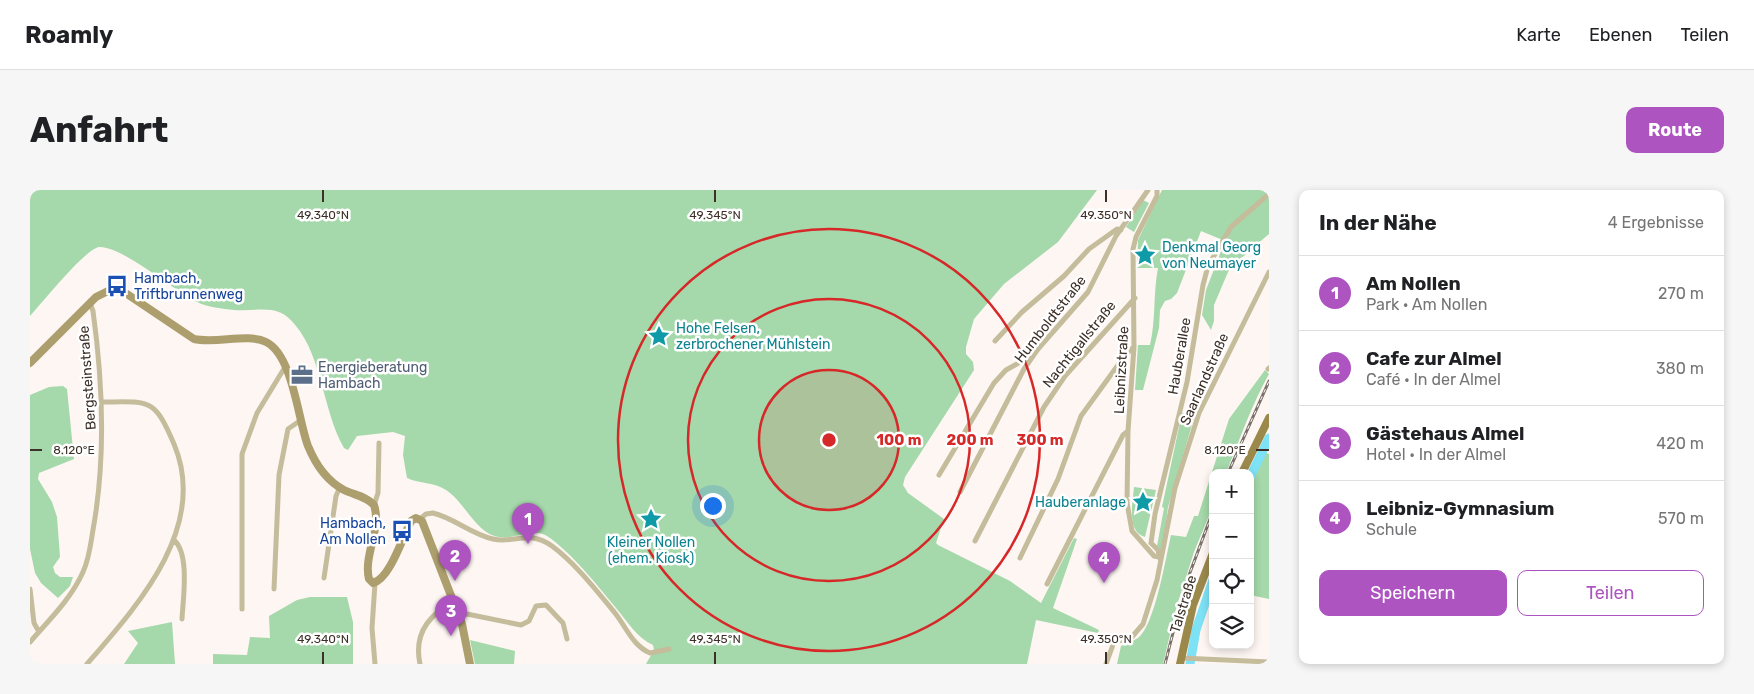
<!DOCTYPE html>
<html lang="de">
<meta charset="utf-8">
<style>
:root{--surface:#fff;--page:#f6f6f6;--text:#202124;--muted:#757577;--line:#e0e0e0;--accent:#ad54c0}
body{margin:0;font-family:Rubik,sans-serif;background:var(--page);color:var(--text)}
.controls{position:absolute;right:15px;bottom:15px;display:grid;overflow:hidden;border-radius:10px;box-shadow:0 2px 8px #0003}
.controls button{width:45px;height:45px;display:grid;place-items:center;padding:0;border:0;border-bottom:1px solid var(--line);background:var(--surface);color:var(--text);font:25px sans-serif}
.you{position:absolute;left:682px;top:315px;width:18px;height:18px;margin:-12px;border:4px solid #fff;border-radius:50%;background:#1a73e8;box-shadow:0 0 0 8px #1a73e833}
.badge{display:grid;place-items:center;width:32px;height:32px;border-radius:50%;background:var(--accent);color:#fff;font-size:16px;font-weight:700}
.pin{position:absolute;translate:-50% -41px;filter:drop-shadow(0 1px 2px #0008)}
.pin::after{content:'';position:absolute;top:26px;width:18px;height:15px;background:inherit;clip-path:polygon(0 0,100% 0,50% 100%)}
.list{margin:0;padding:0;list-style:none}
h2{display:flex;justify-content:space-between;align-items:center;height:65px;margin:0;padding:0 20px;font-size:21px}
h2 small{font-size:16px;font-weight:400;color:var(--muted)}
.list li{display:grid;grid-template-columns:32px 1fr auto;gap:15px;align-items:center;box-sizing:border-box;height:75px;padding:0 20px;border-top:1px solid var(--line)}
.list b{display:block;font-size:19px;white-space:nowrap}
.list p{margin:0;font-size:16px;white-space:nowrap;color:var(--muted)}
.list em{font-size:16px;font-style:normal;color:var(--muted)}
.actions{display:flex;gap:10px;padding:15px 20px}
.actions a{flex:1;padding:11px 0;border:1px solid var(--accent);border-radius:10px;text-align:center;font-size:18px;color:var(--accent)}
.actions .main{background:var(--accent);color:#fff}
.icon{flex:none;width:28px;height:28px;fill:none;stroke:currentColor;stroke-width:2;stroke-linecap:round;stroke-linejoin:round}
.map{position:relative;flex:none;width:1239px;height:474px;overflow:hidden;border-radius:10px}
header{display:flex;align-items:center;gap:30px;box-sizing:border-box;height:70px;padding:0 25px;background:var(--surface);border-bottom:1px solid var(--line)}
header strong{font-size:24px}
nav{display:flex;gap:28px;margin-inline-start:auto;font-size:18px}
.intro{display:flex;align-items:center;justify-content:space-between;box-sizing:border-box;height:120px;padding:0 30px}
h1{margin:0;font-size:35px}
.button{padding:12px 22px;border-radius:10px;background:var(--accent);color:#fff;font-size:18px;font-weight:700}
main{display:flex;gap:30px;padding:0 30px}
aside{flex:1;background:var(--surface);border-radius:10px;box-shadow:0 2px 8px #0003}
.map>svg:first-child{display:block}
.green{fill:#a5d8aa}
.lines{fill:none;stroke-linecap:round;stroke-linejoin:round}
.river{stroke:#7de2f5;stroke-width:9}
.street{stroke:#c5bc9c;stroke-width:5}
.secondary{stroke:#ad9e6e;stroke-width:8}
.primary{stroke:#9b894c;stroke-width:8}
.rail-casing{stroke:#7b716a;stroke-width:3}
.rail{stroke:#fff;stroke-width:1;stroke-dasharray:4;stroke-linecap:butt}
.ticks{fill:none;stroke:#3c3028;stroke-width:2}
.ring{fill:none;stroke:#d62828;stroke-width:2.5}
.labels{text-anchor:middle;stroke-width:5;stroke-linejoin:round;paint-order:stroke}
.culture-label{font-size:14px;fill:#0d838f;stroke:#fff;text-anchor:start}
.transit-label{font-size:14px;fill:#164399;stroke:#fff;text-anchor:start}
.street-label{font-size:14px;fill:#3c3028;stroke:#fff}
.service-label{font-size:14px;fill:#4e5e75;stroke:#fff;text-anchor:start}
.ticks-label{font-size:12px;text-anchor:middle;fill:#3c3028;stroke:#fff;stroke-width:5;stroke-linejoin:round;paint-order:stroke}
.centre{fill:#d62828;stroke:#fff;stroke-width:2.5}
.ring-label{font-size:15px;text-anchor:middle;font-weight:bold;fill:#d62828;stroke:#fff;stroke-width:5;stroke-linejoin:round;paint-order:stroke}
</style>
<header>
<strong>Roamly</strong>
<nav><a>Karte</a><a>Ebenen</a><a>Teilen</a></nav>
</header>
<div class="intro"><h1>Anfahrt</h1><a class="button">Route</a></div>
<main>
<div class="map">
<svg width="1239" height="474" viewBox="0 0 1239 474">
<rect width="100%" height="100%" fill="#fdf6f2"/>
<!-- green -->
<path class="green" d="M0,0H1067L1028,52L974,94L944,129L936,157V164L943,172L944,180L875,287L873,295L878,303L914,329L906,353L908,355L980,391L1011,413L1044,348L1047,349L1023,418L1069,440L1068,443L1006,430L997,474H616L624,460L623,455C607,448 597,431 586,418C567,395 542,363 517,346C503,337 484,350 469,347C445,343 436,313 416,300C404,292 390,294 377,288L373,265L375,246L363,242L327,246L318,260L314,258C293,221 292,167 266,136C248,112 230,122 204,120C193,119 177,117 167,112C145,101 90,55 69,57C55,59 12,113 0,126Z
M1132,0H1239V44C1230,51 1209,72 1201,75L1184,115V131L1181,140L1172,125L1176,100L1195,51L1171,41L1147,103L1141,109L1135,111L1130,120L1129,138L1113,200H1105L1108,155H1120C1126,130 1123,104 1128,78H1107L1108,50Z
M1113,10L1119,13L1104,42L1096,37Z
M1235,180L1239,184C1221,216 1210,249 1196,283H1183V316L1164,362L1147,415L1133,474H1087L1091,456C1096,454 1103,451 1108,448C1125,435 1136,366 1141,345L1156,347L1164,326H1168L1199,229Z
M33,196L37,199L44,269L9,283L8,289L22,312L27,327L30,367L23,377L25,383L30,387H43L40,396L28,408L11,393L5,383L0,359V205L19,197Z
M1152,223L1164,228L1138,317L1133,358L1131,360L1127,356L1134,318L1132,317Z
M1234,262L1239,264V409L1220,405V291Z
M1104,297L1126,300L1115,347C1096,342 1103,311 1104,297Z
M280,407H317L323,432V474H183V464L217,465L220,447L240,448L239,426L267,410Z
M142,432L145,474H94L108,453L98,441Z
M440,450L485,461L484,474H445Z"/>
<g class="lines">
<!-- river -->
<path class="river" d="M1220,287L1239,248
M1160,474L1166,440L1183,390"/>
<!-- street -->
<path class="street" d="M1127,0V6L1106,47L1103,59L1104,157L1098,241L1097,313L1102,341L1124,366L1129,367
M965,151L992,122L1034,86L1059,59L1087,39L1091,40
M1238,179L1239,178
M909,285L964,193L976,180L1003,165
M930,302L994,179L1008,159L1058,102L1086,46L1118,0
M344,315L348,303L349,253
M390,329L396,324L403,323C424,328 441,344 463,349C485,354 499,339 522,356C545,373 566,400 585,423C596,437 603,456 620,463L639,459
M144,350C160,364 153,409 152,429
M945,351L1014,217L1035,186L1105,108
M1121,353L1125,324L1157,192L1173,95L1178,76L1201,37L1239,4
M1121,353L1128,360L1130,369
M990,368L1028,289L1051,226L1096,164L1104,157
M294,388L306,306L310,297
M1017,394L1093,245L1098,241
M0,399L4,433L9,442
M244,399L249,285L258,239L271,230
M212,419V264L227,223L255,177
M428,426L437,424L491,435L499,431L506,416L516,415L533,433L537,449
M0,452C19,430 41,409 53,382C60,367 61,350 64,334C76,263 73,193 63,121L60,113
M1151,468L1239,472
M57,474C108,415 179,337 144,254C124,207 120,212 72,212
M345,474L342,438L345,393
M390,474C384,446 397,426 422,413
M1076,474L1084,452L1101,448L1113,434L1127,390L1145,298L1169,223L1239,82"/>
<!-- secondary -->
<path class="secondary" d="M0,173L66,107L82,99L97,104L164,149C186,154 218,143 236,152C263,165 268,230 278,256C285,273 297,291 314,300C324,305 336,306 344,315C352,338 333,366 339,389L343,393C360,389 373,346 381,331L386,328L392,331L432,434L440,474"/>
<!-- primary -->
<path class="primary" d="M1212,283L1239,228
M1150,474L1163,415L1183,363"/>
<!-- rail casing -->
<g class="rail-casing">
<path id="rail" d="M1198,283L1239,191
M1135,474L1155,396L1183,321"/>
</g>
<!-- rail -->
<use href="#rail" class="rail"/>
</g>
<!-- ticks -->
<path class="ticks" d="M293,0V12M685,0V12M1076,0V12M0,260H12M1226,260H1239M293,462V474M685,462V474M1076,462V474"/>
<!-- distance rings -->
<circle cx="799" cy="250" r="70" fill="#d62828" fill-opacity=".12"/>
<g class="ring">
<circle cx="799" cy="250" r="70"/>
<circle cx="799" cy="250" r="141"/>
<circle cx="799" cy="250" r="211"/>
</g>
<!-- icons -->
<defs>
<g id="sight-bare" transform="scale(1.725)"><path d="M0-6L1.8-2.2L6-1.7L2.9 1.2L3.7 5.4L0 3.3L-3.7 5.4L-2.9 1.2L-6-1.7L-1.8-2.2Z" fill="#0f9aa8" stroke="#fff" stroke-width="2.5" paint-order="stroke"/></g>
<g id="bus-bare" transform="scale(1.725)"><path d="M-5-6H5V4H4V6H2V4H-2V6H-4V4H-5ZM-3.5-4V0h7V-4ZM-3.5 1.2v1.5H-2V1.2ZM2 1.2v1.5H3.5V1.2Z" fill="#1a4fb4" stroke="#fff" stroke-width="2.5" paint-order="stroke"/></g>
<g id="office-bare" transform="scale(1.725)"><path d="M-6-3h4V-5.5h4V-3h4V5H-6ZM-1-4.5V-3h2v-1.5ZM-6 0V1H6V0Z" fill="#5c6f8a" stroke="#fff" stroke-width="2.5" paint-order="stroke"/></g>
</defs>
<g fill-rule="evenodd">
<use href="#sight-bare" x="1115" y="65"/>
<use href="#bus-bare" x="87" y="96"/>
<use href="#sight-bare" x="629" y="146"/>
<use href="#office-bare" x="272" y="185"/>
<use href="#sight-bare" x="1113" y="312"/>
<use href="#sight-bare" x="621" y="329"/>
<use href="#bus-bare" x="372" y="341"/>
</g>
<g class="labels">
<!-- culture labels -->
<g class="culture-label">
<text x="1132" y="62">Denkmal Georg<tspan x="1132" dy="16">von Neumayer</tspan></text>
<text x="646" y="143">Hohe Felsen,<tspan x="646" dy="16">zerbrochener Mühlstein</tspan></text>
<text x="1096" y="317" text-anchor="end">Hauberanlage</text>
<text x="621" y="357" text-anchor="middle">Kleiner Nollen<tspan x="621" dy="16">(ehem. Kiosk)</tspan></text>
</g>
<!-- transit labels -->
<g class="transit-label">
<text x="104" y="93">Hambach,<tspan x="104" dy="16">Triftbrunnenweg</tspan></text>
<text x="356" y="338" text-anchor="end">Hambach,<tspan x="356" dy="16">Am Nollen</tspan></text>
</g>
<!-- street labels -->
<g class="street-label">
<text transform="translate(1020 129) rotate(-52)" y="5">Humboldtstraße</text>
<text transform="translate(1049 154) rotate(-51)" y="5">Nachtigallstraße</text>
<text transform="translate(1149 166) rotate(-80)" y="5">Hauberallee</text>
<text transform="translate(1091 180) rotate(-87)" y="5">Leibnizstraße</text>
<text transform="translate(57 188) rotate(-94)" y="5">Bergsteinstraße</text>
<text transform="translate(1174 189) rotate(-66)" y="5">Saarlandstraße</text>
<text transform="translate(1153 414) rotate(-73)" y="5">Talstraße</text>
</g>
<!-- service labels -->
<g class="service-label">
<text x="288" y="182">Energieberatung<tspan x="288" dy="16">Hambach</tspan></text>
</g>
</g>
<g class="ticks-label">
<text x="293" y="29">49.340°N</text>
<text x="685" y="29">49.345°N</text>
<text x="1076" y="29">49.350°N</text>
<text x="1195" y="264">8.120°E</text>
<text x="44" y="264">8.120°E</text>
<text x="293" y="453">49.340°N</text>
<text x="685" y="453">49.345°N</text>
<text x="1076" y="453">49.350°N</text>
</g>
<circle cx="799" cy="250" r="8" class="centre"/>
<g class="ring-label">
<text x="869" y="255">100 m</text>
<text x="940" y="255">200 m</text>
<text x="1010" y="255">300 m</text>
</g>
</svg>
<div class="controls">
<button>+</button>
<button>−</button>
<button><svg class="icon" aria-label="locate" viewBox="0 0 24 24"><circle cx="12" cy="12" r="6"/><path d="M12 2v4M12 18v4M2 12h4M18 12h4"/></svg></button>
<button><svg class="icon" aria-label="layers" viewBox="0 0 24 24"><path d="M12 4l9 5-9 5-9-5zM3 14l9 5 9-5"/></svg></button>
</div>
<div class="you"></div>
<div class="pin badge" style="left:498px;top:354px">1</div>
<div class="pin badge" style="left:425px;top:391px">2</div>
<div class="pin badge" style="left:421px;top:446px">3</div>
<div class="pin badge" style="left:1074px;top:393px">4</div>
</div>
<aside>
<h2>In der Nähe<small>4 Ergebnisse</small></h2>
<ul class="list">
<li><span class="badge">1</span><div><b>Am Nollen</b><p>Park · Am Nollen</p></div><em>270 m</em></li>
<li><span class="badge">2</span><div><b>Cafe zur Almel</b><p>Café · In der Almel</p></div><em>380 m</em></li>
<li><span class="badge">3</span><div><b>Gästehaus Almel</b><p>Hotel · In der Almel</p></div><em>420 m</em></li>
<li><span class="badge">4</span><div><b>Leibniz-Gymnasium</b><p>Schule</p></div><em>570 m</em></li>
</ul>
<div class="actions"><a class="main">Speichern</a><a>Teilen</a></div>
</aside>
</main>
